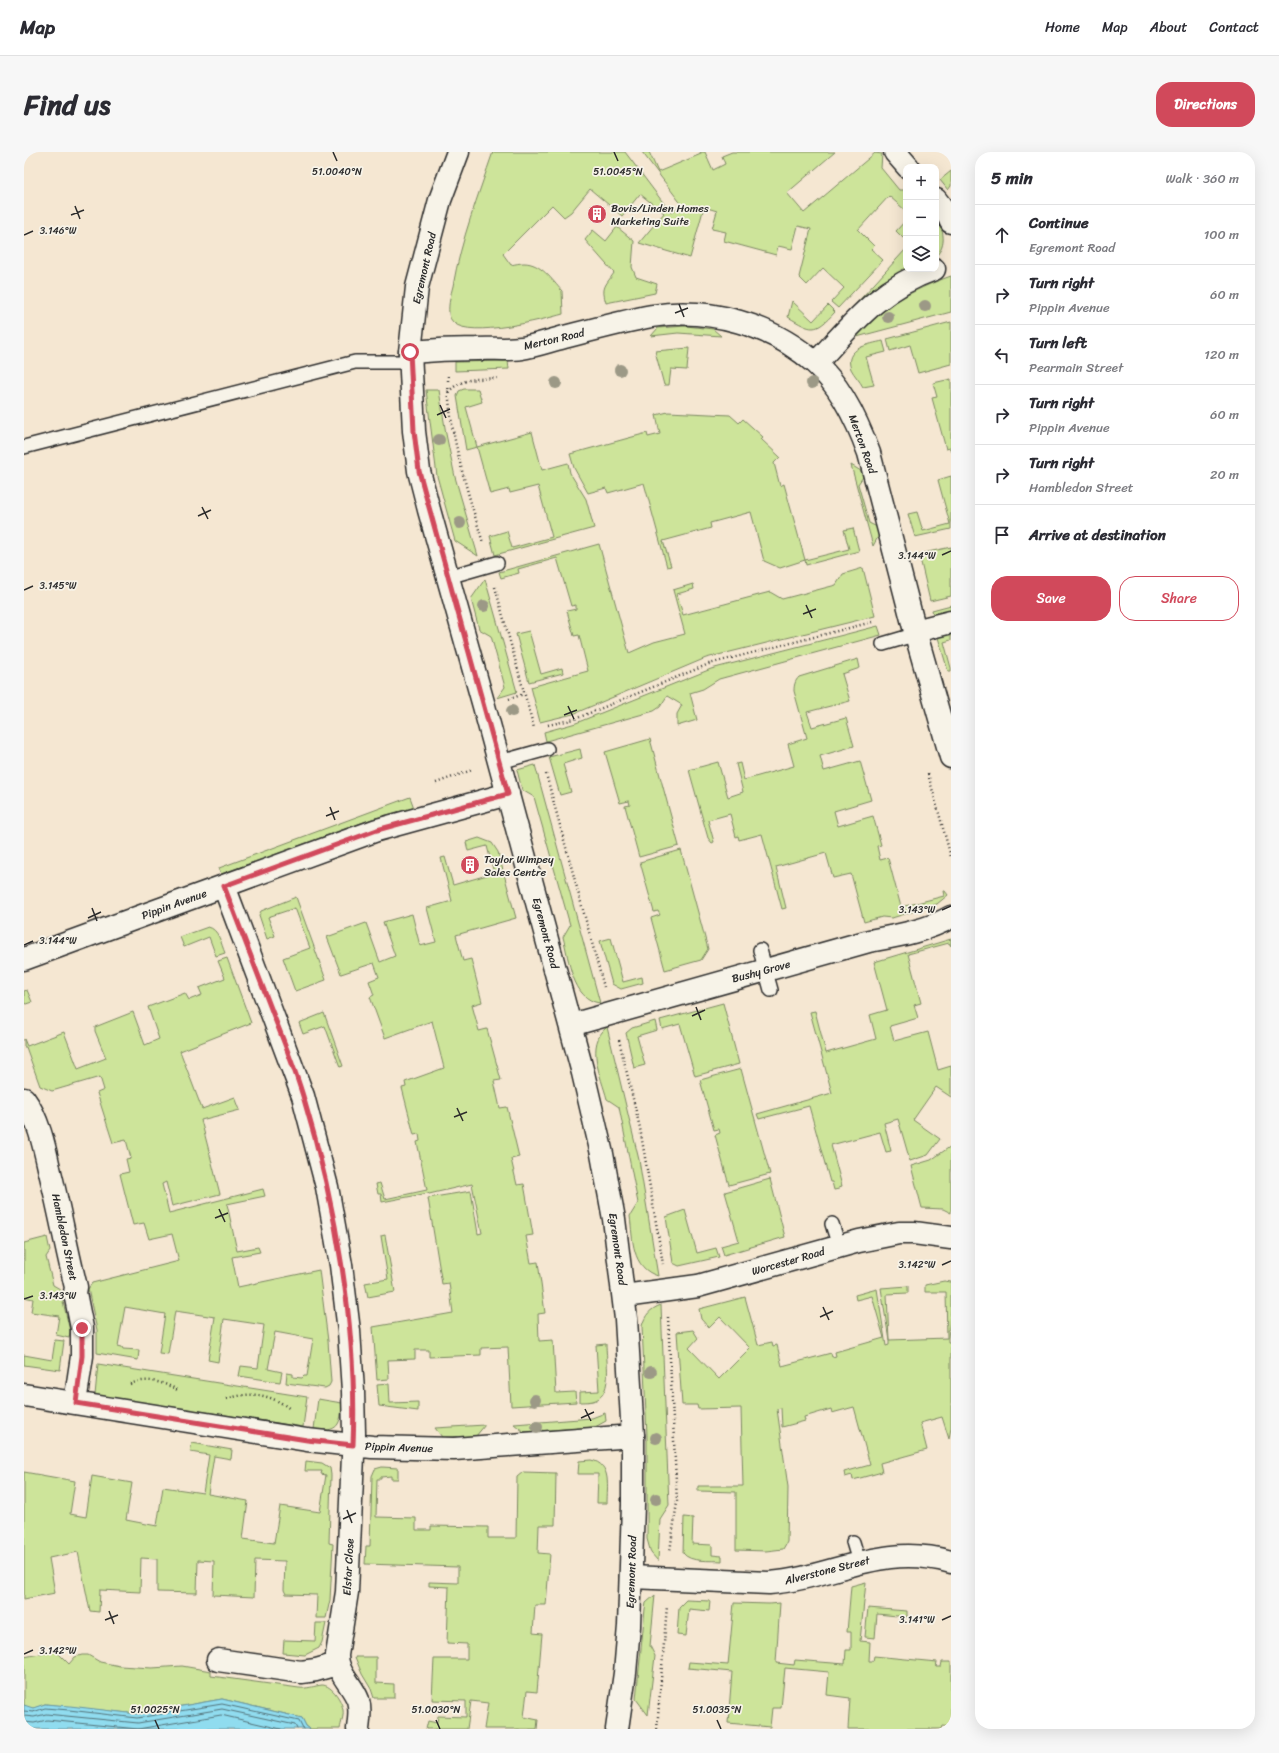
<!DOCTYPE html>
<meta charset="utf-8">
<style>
:root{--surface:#fff;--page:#f7f7f7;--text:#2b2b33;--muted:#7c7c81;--line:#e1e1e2;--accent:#d1495b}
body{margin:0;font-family:Sriracha,sans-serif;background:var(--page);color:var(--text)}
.controls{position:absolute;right:12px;top:12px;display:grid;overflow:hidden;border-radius:8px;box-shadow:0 4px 16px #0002}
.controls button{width:36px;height:36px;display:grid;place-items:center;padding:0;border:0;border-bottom:1px solid var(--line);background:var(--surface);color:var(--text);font:20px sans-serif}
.stop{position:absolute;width:12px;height:12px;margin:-9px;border:3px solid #d1495b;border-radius:50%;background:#fff}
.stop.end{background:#d1495b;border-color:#fff;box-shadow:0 1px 4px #0008}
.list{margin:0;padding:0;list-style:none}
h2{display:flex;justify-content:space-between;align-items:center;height:52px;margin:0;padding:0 16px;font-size:17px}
h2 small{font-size:13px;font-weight:400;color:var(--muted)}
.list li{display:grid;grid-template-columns:26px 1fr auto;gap:12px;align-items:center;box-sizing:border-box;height:60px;padding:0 16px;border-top:1px solid var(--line)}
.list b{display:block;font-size:15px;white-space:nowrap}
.list p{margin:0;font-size:13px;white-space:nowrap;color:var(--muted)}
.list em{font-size:13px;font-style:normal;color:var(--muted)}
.actions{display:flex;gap:8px;padding:12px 16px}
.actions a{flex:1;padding:9px 0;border:1px solid var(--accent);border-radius:16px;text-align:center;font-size:14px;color:var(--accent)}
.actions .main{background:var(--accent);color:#fff}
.icon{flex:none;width:22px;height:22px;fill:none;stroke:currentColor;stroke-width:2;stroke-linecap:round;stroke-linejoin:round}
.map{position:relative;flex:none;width:927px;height:1577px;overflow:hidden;border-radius:16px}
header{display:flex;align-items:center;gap:24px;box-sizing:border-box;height:56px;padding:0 20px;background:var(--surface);border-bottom:1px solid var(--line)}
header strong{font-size:19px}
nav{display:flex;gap:22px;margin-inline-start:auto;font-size:14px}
.intro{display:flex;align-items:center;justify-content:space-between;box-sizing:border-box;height:96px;padding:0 24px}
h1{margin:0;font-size:28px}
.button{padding:10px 18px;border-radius:16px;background:var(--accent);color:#fff;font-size:14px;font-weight:700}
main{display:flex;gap:24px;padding:0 24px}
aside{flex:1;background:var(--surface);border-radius:16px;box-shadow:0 4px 16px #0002}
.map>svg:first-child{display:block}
.green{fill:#cde49a;stroke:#7c8862}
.water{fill:#90dcef;stroke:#6895a1}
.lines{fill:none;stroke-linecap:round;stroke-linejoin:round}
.shore{stroke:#537279;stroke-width:1}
.lane-casing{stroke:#2b2b2b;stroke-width:16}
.street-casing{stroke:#2b2b2b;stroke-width:25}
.secondary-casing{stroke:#2b2b2b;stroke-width:25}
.path{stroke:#2b2b2b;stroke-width:2.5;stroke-dasharray:1 3;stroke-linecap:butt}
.lane{stroke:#f7f3e8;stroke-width:13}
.street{stroke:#f7f3e8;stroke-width:22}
.secondary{stroke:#f7f3e8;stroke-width:22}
.tree{fill:#9c9986}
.route{stroke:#d1495b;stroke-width:5}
.ticks{fill:none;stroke:#2b2b2b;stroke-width:1.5}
.labels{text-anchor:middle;stroke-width:3.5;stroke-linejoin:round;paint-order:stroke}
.poi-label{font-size:11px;fill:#2b2b2b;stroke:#f7f3e8;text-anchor:start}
.street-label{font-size:11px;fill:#2b2b2b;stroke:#f7f3e8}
.ticks-label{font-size:10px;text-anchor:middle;fill:#2b2b2b;stroke:#f7f3e8;stroke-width:3.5;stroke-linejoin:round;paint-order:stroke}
</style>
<header>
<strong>Map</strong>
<nav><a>Home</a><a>Map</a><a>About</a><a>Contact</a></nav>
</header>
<div class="intro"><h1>Find us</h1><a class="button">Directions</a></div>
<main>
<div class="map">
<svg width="927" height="1577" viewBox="0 0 927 1577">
<rect width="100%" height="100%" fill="#f5e7d2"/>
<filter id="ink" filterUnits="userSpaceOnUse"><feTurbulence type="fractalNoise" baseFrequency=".025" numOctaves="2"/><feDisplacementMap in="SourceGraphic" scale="8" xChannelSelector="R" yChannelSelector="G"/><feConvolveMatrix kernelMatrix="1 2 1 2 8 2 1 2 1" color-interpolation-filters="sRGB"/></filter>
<g filter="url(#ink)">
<!-- green -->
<path class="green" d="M469,0H601L647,61L658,53L618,0H625L634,20L677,2L676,0H681L689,18L701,12L698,4L708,0H811L763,41L780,61L851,1L858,2L857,16L875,38H882V59L865,44L834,78L850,94L847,97L859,108L814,156L807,150L820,136L799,116L783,133L775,125L787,77L774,74L768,97L754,94L752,103L700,89L702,80L688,77L693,59L680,55L666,106L615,91L640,61L616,42L598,64L566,37L547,60L540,65L528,53L479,102L487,113C491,112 496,111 500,111C517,111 528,128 538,139L539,162C518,168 447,186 430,171C427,168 425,165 425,161C424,152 427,142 429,134C437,88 454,44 469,0Z
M927,19V34L924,38L916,28Z
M912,66C920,78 923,93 912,104Z
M882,68V83L879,86L872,79Z
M593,75L610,89L608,115L612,125L633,132L631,141L582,151C577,135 581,134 590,121L561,88L569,78L582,89Z
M882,97V117H884C864,127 847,139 830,154Z
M927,124V160L829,186C858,155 887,138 927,124Z
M768,149L789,169L804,153L811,160C791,182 788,179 764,165Z
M927,170V212L894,221L886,193L866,199L863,187Z
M662,174L689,177L697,184L654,181L627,184L634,176Z
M859,189L862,200L842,205L850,233L839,235C836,229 830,223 827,217C819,196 846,192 859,189Z
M665,196L663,218L647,217L645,233H640L631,199Z
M484,209L485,217L431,219V210Z
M927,227V300L926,296L922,297L908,246L913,245L909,231Z
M440,237H454L458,250L442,255L453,295L508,280L518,318L544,311L546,321L562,347L570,376L471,403L466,384L483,379L488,396L528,385L514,334L486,341L485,337L466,342L453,295L442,298L433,244L435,239Z
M402,238H415L422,282L431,325L454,404L431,389L413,324Z
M644,260L706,263L715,271L719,267L739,285L737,287L756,305L750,311L756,334L760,332L781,408L825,397L820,378L829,376L835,399L782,413L781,408L756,416L740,409L727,360L686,371L687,376L639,389L647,414L643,415L620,331L584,341L582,336L564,341L550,316L546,302L623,281L624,285L636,282L632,263Z
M827,313L837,319L839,325L834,332L845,371L853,375L855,383L849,394Z
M927,324V377L891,385L884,362L893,360L899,379L926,372L914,328Z
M575,392L605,501L630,490L661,482L649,438L669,432L670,437L653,442L659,463L746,440L758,447L812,433L819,422L839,416L851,464L682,506L549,562L516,570L507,535L564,519L555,483L550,484L543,459L552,457V453L547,454L533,406L494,417L495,421L477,426L475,420Z
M927,395V444L906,449L895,402Z
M461,427L493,540L473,546L481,535L467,484L455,477L447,447Z
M927,453V461L910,466L908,458Z
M854,474L857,483L695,527L679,537L666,541L673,568L653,574V562L658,553L643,544L636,555L630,559L522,589L520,580L552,571L687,517Z
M505,479L517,522L538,516L539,521L505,530L492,482Z
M927,479V488L920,490L927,516V519H924L913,482Z
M834,507L836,516L818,522L826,549L783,560L788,575L822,566L830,594L796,604L800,619L836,609L847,648L810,659L814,674L849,664L857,693L853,694L856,708L864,706L877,755L920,744L919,739H921L924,743L913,752L868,766L858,765L840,770L827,722L809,726L802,701L752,715L762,756L758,757L738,682L715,688L714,684L712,685L706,662L684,668L690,690L688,691L684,686L665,618L694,610L704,645L719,640L712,612L716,611L720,628L770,614L764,592L783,586L770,539C770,533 771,529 775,525Z
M626,587L655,694L615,705L601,654L606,653L605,649L596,651L581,600Z
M556,597L558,606L539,612L547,640L536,643L525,605Z
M511,613L576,851C548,848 545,807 539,785L546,773L510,645L498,638L493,618Z
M386,645L390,656L348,667L197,722L195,716Z
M455,686L468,691L474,700L492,766L432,783L439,809L447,807L458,850L448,853L455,879L463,877L477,928L470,929L476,956L483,955L495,1005L487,1007L493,1033L500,1032L509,1083L502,1084L507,1111L514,1110L521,1161L514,1162L515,1189L529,1188L532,1241L551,1240L552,1250L487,1254L484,1195L457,1196V1203L405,1205V1198H391V1207L364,1208L365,1227L353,1228L349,1175L429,1161L425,1131L418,1132L404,1046L447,1039L454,1082L458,1081L448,1032L405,1042L404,1041L358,1050L357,1042H354L352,1032L356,1031L361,1047L403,1038L393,990L396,989L395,982L390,983L378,936L382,935L381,930L420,916L408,869L361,886L346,845L350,843L345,829L355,825L350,811L317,822L303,785L342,771L356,810L371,804L359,770L388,762L396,794L412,790L403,756L428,749L417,706L421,705L429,733L470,721L463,694L444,699L442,690Z
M657,698L684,797L677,808L641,818L627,766L636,763L634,759L630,760L616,710Z
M272,745L302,828L271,839L259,806L286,796L271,756L244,765L251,784L243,787L235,763L237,759Z
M184,775C195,777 197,792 201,801L192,804L185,785L160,795L156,785Z
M587,786L599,830L618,825L619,831L597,837L588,832L576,789Z
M927,787V794L925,791L884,802L897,851L890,853L894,866L866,874L870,889L904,880L914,918L927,914V945L912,935L889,968L916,987L904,1003L886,1009L874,967L860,971L867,999L862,1000L856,980L807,993L818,1034L815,1035V1037L810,1038L808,1030H806L785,954L735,967L733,962L808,941L786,860L791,859L802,901L852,887L846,863L863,858L850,810Z
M203,806L227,871L156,899L178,957L211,945L216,958L177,968L196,1042L148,1054L142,1030L138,1032L145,1061L239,1037L241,1044L203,1052L213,1099L234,1095L236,1100L208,1105L214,1135L295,1118L304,1189L307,1230L305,1234L301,1236L262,1231L263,1221L269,1222V1225L278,1226L280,1224H283L289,1187L251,1180L244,1217L258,1220L256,1230L215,1224L217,1214L234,1216L240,1173L200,1167L194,1210L184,1208L191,1165L151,1159L144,1202L135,1201L141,1162L101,1155L94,1194L98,1195L99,1197L115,1198L114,1208L73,1201V1178L64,1137L68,1131L155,1109L148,1082L125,1087L120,1071L109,1073L96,1022L105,1020L102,1007L107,1006L102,988L89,991L73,941L80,938L76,925L28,939L16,934L2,895H0V887L3,894L40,880L54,917L82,906L71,879V875L109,860L121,893L135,887L124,855L161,841L165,848L178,843L175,836L201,826L194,809Z
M3,838L8,850L2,852L0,851V839Z
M699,851L715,912L671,924L656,872L638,877L636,868Z
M300,861L319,914L316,915L301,874L279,882L275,871Z
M631,869L633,878L613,884L621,913L610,916L602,881L608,876Z
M583,875L615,1008L634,1124C607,1116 609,1087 606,1064L614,1051L595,955L583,947C577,924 561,893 583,875Z
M717,917L746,1022L705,1033L691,983L696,981L695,977L690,978L676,928Z
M927,994V1061L919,1057L898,1056L887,1014L907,1008Z
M746,1027L761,1085L700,1103L697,1094L715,1089L701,1040Z
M661,1058L673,1101L692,1096L695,1105L655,1114L649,1111L642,1065Z
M361,1083L371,1140L344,1145L341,1131L364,1127L357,1084Z
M23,1085L26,1099L22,1105L29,1133L36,1137L46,1179L45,1186L32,1183L35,1164L7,1160L9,1147L0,1145V1091Z
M920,1129L927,1130V1158L924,1186V1190H927V1276L925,1287L918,1265L896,1271L903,1298L856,1311L858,1320L829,1328L828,1323L821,1325L820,1320L846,1313L830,1255L808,1261L807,1257L780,1265L781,1269L758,1275L757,1256L753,1257L764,1335L763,1390L759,1397L742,1399L712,1398V1340L674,1339V1334H719L717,1256L674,1257L673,1253H658L653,1180L669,1178L674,1186L665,1196L695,1227L726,1196L696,1165L685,1176L677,1167L675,1157L721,1145L734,1193L748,1190L749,1194L753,1193L758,1214L807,1201L808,1205L812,1204L811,1200L860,1186L848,1144L832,1148L831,1143L853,1137L862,1194L865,1193V1188L857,1136L884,1134V1141L863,1142L865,1188L923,1186L922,1140H901V1133Z
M637,1153L645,1353L636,1367L634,1409L627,1401L623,1387V1284L618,1174C621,1163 626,1157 637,1153Z
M31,1188L40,1189L36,1218L0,1213V1203L28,1208Z
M582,1192C582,1208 589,1240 572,1248C567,1250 561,1250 556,1250V1240L575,1239L572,1193Z
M74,1212L283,1245L279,1275L71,1243Z
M365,1232L366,1251L394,1250V1259L355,1254L353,1233Z
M294,1247L318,1251C317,1273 314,1281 290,1277Z
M581,1261L582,1269L571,1275L500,1280L490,1272L568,1266Z
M461,1273L452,1284L418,1285L411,1276Z
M168,1291L208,1298L207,1307L190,1304L184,1342L224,1349L219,1387L250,1391L256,1354L296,1360L302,1323L297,1322L298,1319H281L282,1309L298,1311L306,1316L307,1323L305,1391L309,1392L306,1448L302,1466H292L293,1443L262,1442L260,1438L261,1409L231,1408L230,1445L189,1443L190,1409L174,1408L173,1441L133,1440V1407L117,1406L116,1440L76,1438L75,1460L66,1459L54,1400L25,1406L31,1441L0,1447V1320L51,1329L46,1362L62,1365L68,1324L108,1331L102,1368L133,1374L139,1335L179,1341L185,1303L166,1300Z
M567,1308C588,1312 583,1335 583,1351H573L574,1322H554L555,1309Z
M358,1315L374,1316V1327H367V1324L357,1325V1327H353L352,1365L392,1366V1378H407V1374L464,1375V1386H492L493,1325L499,1320L532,1321L531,1373H515L514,1401L526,1402L522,1453H511L509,1481L518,1482L513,1540L503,1539L500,1565L514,1568L513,1577H460L464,1551L447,1549L443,1577H402L404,1569L413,1571L414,1564L442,1565V1549L408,1548L410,1507H443V1492L423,1491L425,1435L405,1434V1430L434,1431V1415L341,1412L342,1394H346L348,1324L351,1317Z
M660,1365L669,1366L668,1392L688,1393V1403L698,1404V1409C687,1408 666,1411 659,1401Z
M842,1430L836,1489L846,1490L845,1509H849L850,1504L913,1510L912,1515H917L918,1510H927V1575L918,1574L917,1577H824L826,1546L803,1543L805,1520L761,1516L757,1556H748L746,1575L704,1571L708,1520L664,1516L665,1510L704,1513L710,1451L745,1452L756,1451L752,1511L770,1513L771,1508L821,1512L822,1498H827V1480H823L827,1434Z
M631,1443L626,1494L631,1504L624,1563L612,1547L621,1457L622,1451Z
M662,1448L686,1449L685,1459L665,1457L662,1484L653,1483L655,1455Z
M844,1456L883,1459V1465L853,1462L851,1486L841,1485Z
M292,1471H302L298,1490L295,1496L281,1503L259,1501L260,1488L291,1489Z
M32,1499L45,1512L51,1505L58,1503H64L76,1510L96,1514L128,1516L158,1514L187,1519V1524L275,1536C283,1537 290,1534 298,1533C308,1533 318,1549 319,1558C320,1564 317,1571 316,1577H286L282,1574L278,1566L198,1547L113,1562L21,1552C14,1555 6,1559 0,1553V1505Z
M331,1505H352V1531L370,1532V1546H350L347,1537L338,1522Z"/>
<!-- water -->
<path class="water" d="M198,1547L278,1566L282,1574L286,1577H0V1553L9,1556L21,1552L46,1554L113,1562Z"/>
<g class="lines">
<!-- shore -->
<path class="shore" d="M0,1559L9,1560L21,1556L45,1558L113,1566L198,1552L275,1569L279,1577
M0,1564L10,1565L22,1562L114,1571L198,1557L271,1573L273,1577
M0,1570L10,1571L23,1568L114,1577L197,1563L257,1577"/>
<!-- lane casing -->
<g class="lane-casing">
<path id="lane" d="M0,295L331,210H386
M424,425L473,411
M859,492L893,482
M476,610L523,597
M736,798L747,838
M808,1072L815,1094
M829,1390L835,1410"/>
</g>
<!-- street casing -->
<g class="street-casing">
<path id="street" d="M871,0L884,15
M912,48L925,65L927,70
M386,200C408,198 430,197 453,197C467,196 483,198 498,196C510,194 522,190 533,187C564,179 596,170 628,164C685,155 747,172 791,211C817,234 833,268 845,301L891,479L927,605
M792,211C829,171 856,136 910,117
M891,479L927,470
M200,734L279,944L303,1035L317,1113L325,1179L329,1239L330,1281L323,1440L313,1503C313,1522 328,1532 334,1548C337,1558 335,1568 334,1577
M0,807L353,678L484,642
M547,873L845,789C872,784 903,779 927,765
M0,947C14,966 20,993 25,1016C35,1055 42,1095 52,1135L51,1141L58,1176V1204L51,1251
M600,1144L674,1134L835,1089L875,1081H890L927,1086
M0,1243L283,1288L348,1295L430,1297L609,1284
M607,1425L745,1431C810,1426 857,1390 927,1410
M194,1508L277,1520L292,1518L313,1512"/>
</g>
<!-- secondary casing -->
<g class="secondary-casing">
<path id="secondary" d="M434,0L416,48L393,135L386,200L390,279L395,319L405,358L460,554L559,921L578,1002L590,1067L602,1167L609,1284V1353L605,1474L601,1521L593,1577"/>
</g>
<!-- path -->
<path class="path" d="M424,224C424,281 443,337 459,391
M424,240C441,224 452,228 473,226
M471,435L510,576
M485,547L500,542
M524,573L551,567L685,512L848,470
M522,622L580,835
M904,622L927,705
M412,631L448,618
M595,888L616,976L639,1112
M644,1165L653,1350L646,1399
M106,1232C123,1225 140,1230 155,1239
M203,1247C226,1239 247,1242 266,1257
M633,1577L643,1454"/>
<!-- lane -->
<use href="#lane" class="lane"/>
<!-- street -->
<use href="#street" class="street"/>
<!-- secondary -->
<use href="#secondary" class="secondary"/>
</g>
<!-- trees -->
<g class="tree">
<circle cx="901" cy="154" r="6"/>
<circle cx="864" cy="165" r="6"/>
<circle cx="596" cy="218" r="6"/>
<circle cx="532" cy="231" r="6"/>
<circle cx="788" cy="231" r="6"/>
<circle cx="415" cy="288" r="6"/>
<circle cx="436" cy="371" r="6"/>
<circle cx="460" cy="454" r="6"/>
<circle cx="488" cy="559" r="6"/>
<circle cx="627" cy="1220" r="6"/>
<circle cx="511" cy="1248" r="6"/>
<circle cx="513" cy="1275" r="6"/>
<circle cx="632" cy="1286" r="6"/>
<circle cx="632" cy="1347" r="6"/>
</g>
</g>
<g class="lines" filter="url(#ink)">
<!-- route -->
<path class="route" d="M58,1176V1204L52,1251L283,1288L329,1293C334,1180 312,1052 279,944C271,918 261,892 251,867C234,823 217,779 200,734L353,678L484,642L395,319L390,279L386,200"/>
</g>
<!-- ticks -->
<path class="ticks" d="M309,0L313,9M590,0L594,9M51,54L56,67M47,63L60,58M0,83L9,79M655,152L660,165M651,161L664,156M416,253L422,266M413,263L426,257M178,355L184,367M174,364L187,358M918,403L927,399M0,438L9,434M782,453L788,466M779,462L792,457M544,554L550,567M540,563L553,558M306,655L311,668M302,664L315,659M68,756L73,769M918,758L927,754M64,766L77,760M0,793L9,789M672,855L677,868M668,864L681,858M433,956L439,969M430,965L443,960M195,1057L201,1070M191,1066L204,1061M918,1113L927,1109M0,1147L9,1144M799,1155L805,1168M796,1165L809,1159M561,1257L567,1269M557,1266L570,1260M323,1358L328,1371M319,1367L332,1361M85,1459L90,1472M81,1468L94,1463M918,1468L927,1464M0,1502L9,1498M131,1568L135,1577M412,1568L416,1577M693,1568L697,1577"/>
<!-- icons -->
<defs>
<g id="building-disc" transform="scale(1)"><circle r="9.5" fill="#d1495b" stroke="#f7f3e8"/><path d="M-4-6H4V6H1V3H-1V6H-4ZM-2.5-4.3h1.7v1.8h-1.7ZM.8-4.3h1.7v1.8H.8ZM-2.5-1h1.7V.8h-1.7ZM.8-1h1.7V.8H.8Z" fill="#fff"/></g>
</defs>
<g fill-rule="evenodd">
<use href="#building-disc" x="573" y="62"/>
<use href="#building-disc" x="446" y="713"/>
</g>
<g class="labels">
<!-- poi labels -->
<g class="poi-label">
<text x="587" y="60">Bovis/Linden Homes<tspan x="587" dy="13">Marketing Suite</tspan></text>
<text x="460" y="711">Taylor Wimpey<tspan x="460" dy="13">Sales Centre</tspan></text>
</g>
<!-- street labels -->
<g class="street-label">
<text transform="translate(400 116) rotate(-77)" y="4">Egremont Road</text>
<text transform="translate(530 187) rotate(-13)" y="4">Merton Road</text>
<text transform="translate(839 292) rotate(70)" y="4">Merton Road</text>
<text transform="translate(150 752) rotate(-20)" y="4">Pippin Avenue</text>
<text transform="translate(522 781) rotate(75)" y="4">Egremont Road</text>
<text transform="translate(737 819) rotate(-15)" y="4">Bushy Grove</text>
<text transform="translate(41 1085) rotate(78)" y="4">Hambledon Street</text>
<text transform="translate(594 1097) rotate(82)" y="4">Egremont Road</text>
<text transform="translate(764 1109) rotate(-16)" y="4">Worcester Road</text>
<text transform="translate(375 1295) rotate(2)" y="4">Pippin Avenue</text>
<text transform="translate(324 1415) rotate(-87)" y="4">Elstar Close</text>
<text transform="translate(803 1418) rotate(-14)" y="4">Alverstone Street</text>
<text transform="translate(607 1420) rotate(-88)" y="4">Egremont Road</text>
</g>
</g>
<g class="ticks-label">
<text x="313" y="23">51.0040°N</text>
<text x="594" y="23">51.0045°N</text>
<text x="34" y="82">3.146°W</text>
<text x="893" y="407">3.144°W</text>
<text x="34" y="437">3.145°W</text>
<text x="893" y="761">3.143°W</text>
<text x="34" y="792">3.144°W</text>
<text x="893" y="1116">3.142°W</text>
<text x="34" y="1147">3.143°W</text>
<text x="893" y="1471">3.141°W</text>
<text x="34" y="1502">3.142°W</text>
<text x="131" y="1561">51.0025°N</text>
<text x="412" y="1561">51.0030°N</text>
<text x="693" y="1561">51.0035°N</text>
</g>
</svg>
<div class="controls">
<button>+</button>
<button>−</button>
<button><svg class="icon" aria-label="layers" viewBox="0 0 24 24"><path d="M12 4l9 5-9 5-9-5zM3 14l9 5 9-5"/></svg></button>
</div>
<div class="stop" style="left:386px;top:200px"></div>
<div class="stop end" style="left:58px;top:1176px"></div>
</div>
<aside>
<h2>5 min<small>Walk · 360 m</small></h2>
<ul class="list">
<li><svg class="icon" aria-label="ahead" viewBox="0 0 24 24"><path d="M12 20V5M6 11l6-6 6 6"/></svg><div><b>Continue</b><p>Egremont Road</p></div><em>100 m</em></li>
<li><svg class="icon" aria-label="right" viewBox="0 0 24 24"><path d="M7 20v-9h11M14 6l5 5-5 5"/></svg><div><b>Turn right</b><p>Pippin Avenue</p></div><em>60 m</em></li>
<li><svg class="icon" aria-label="left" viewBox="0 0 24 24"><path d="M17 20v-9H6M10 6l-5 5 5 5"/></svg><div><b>Turn left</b><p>Pearmain Street</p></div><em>120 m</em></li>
<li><svg class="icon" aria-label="right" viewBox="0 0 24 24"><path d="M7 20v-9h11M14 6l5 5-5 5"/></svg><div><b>Turn right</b><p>Pippin Avenue</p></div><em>60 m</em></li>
<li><svg class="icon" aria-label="right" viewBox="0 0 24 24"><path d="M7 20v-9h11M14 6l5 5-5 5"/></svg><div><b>Turn right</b><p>Hambledon Street</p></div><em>20 m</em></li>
<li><svg class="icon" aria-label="arrive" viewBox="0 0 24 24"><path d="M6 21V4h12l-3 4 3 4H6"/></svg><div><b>Arrive at destination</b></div></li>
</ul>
<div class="actions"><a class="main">Save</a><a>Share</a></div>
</aside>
</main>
